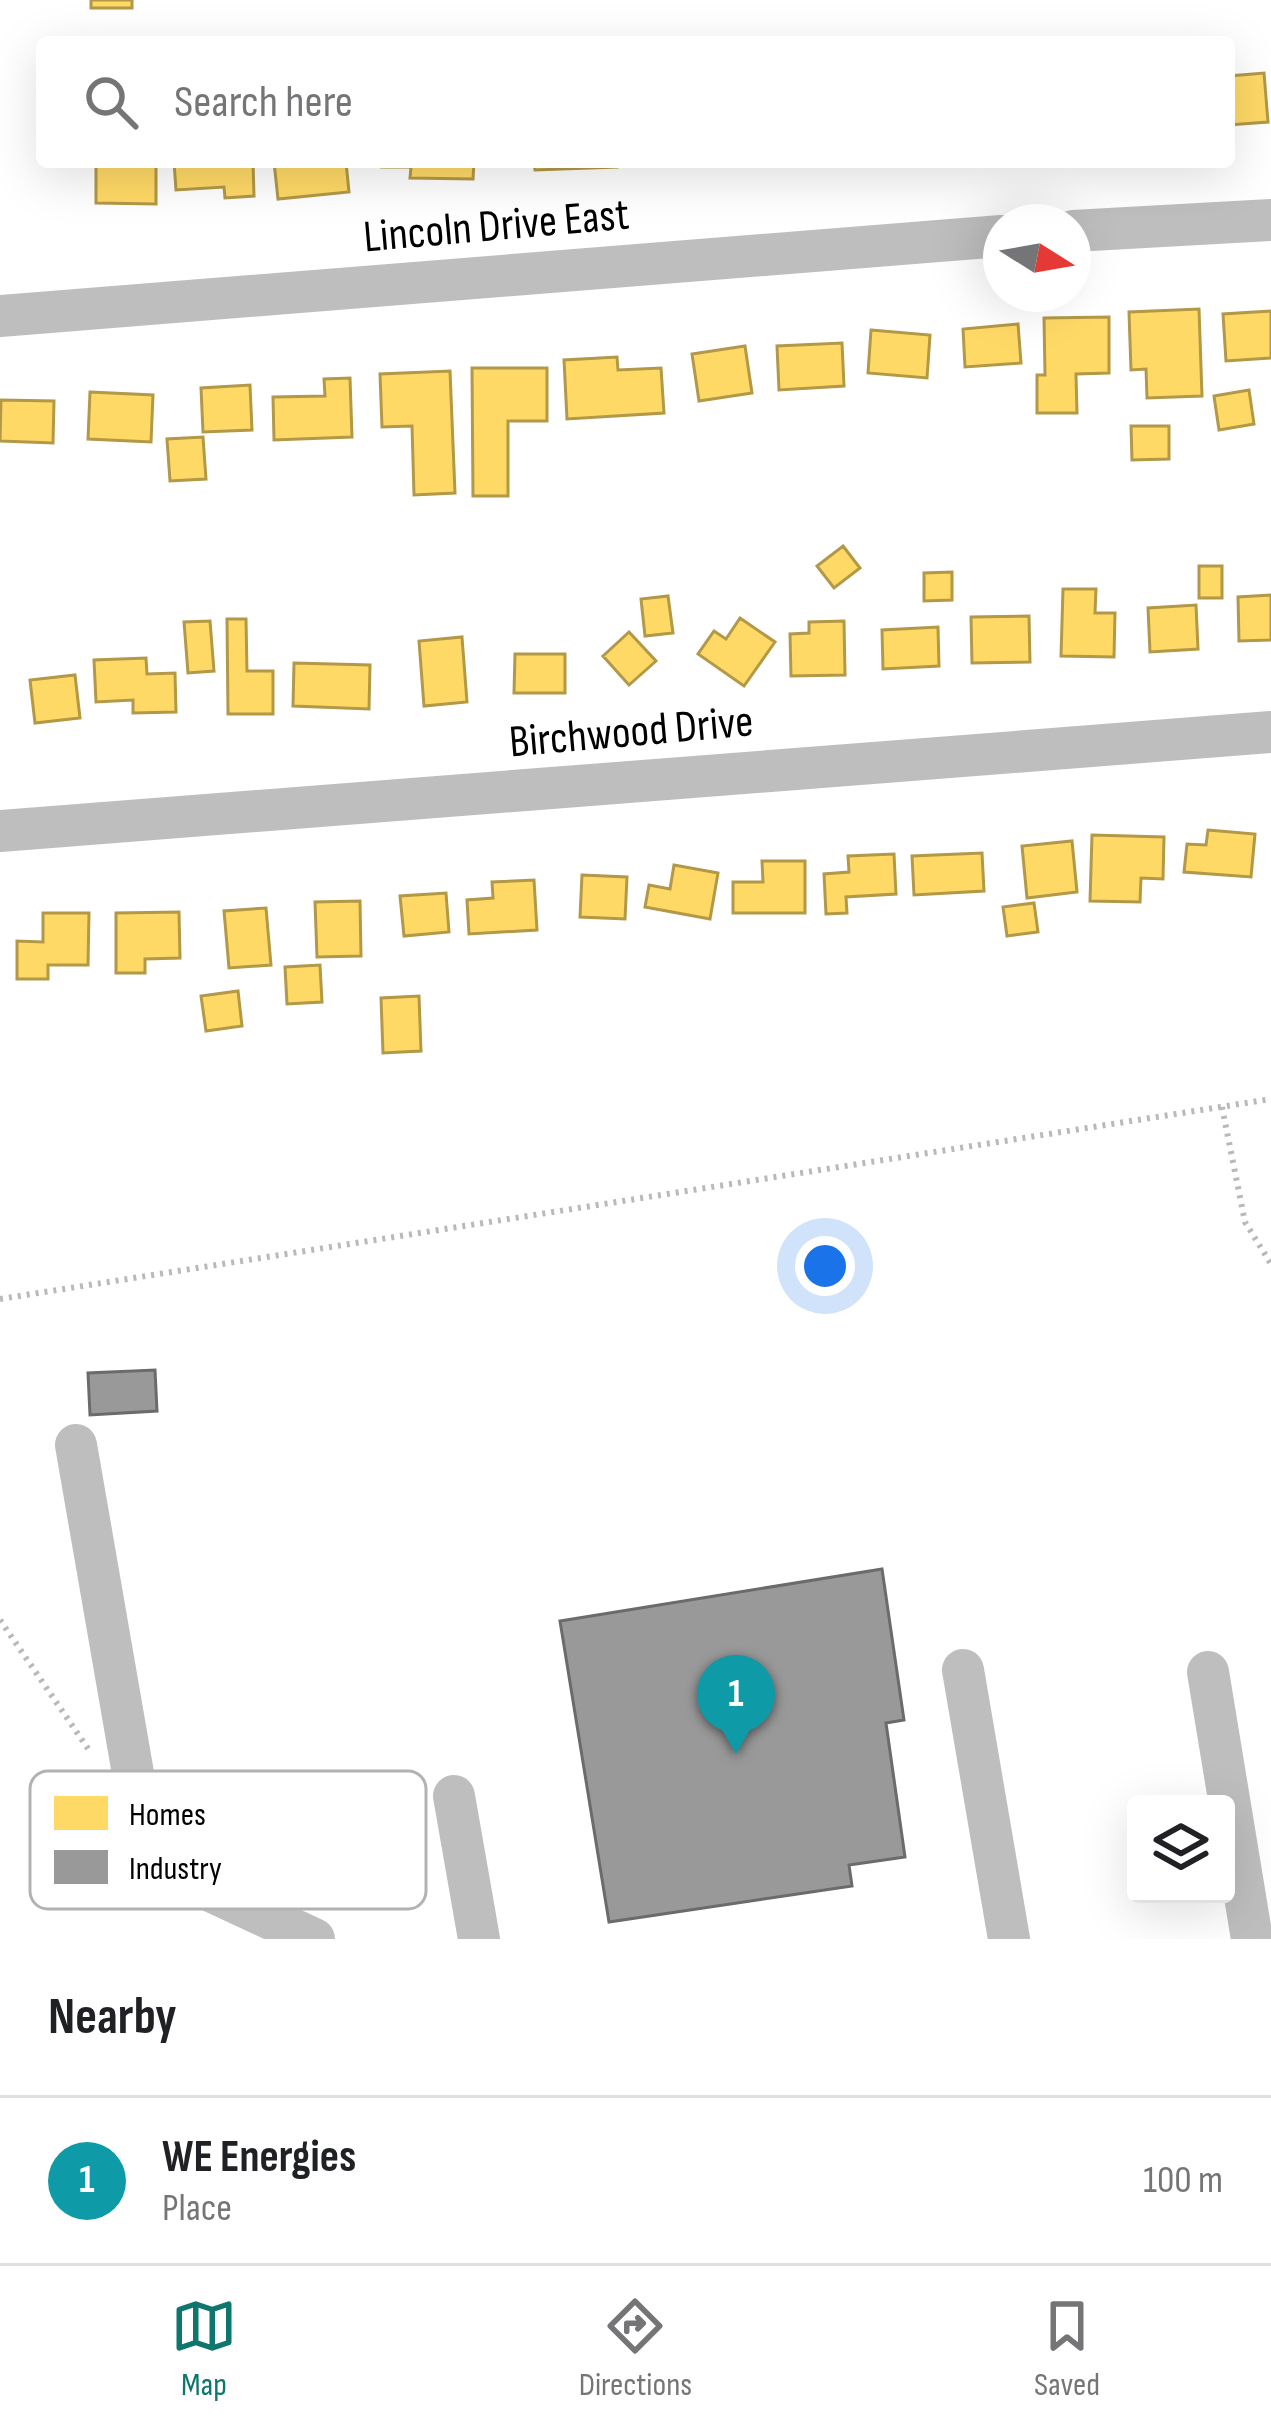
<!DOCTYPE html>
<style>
:root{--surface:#fff;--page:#f6f6f6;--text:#202124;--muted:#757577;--line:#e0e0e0;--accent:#0f766e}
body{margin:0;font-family:"Sofia Sans Condensed",sans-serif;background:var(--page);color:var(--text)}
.controls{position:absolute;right:36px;bottom:36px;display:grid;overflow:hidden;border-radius:12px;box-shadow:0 12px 48px #0002}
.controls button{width:108px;height:108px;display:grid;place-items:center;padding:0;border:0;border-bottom:3px solid var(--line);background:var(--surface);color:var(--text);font:60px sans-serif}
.compass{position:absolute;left:983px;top:204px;width:108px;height:108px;border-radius:50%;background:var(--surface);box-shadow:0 12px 48px #0002;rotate:101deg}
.you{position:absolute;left:825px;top:1266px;width:42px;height:42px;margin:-30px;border:9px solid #fff;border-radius:50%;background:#1a73e8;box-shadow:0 0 0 18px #1a73e833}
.badge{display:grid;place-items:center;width:78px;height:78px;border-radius:50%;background:var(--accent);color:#fff;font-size:39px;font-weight:700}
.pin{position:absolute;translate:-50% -99px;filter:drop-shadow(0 3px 6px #0008)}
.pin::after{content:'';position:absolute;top:63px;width:42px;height:36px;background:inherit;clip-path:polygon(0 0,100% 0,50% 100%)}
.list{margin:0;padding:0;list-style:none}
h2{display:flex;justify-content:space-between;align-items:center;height:156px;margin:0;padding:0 48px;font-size:51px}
h2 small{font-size:39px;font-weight:400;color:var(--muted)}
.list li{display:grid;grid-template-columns:78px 1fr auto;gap:36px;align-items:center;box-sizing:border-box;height:168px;padding:0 48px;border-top:3px solid var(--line)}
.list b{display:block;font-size:45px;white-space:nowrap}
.list p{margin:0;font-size:39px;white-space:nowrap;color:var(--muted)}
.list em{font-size:39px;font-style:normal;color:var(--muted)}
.icon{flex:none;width:66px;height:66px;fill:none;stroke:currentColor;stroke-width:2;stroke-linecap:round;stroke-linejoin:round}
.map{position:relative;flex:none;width:1271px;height:1939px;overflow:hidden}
.search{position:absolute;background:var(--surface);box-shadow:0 12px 48px #0002;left:36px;right:36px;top:36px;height:132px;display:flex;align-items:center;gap:30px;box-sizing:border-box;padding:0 42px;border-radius:12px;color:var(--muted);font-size:45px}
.sheet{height:324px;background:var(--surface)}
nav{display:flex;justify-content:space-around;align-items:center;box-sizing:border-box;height:168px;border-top:3px solid var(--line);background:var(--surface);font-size:33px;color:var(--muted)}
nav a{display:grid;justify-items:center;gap:6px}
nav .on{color:var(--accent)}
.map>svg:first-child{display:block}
.homes{fill:#ffd966;stroke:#b29847;stroke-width:3}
.industry{fill:#999;stroke:#6b6b6b;stroke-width:3}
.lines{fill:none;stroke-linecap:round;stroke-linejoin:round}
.path{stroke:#b9b9b9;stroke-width:6;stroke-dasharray:3 6;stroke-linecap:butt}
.minor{stroke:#bebebe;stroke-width:42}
.labels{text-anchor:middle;stroke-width:12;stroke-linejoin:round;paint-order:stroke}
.street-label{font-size:45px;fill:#000;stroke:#fff}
.key{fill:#fff;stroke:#b2b2b2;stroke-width:3}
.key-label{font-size:33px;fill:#000}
</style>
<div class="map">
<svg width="1271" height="1939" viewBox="0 0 1271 1939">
<rect width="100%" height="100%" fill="#fff"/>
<!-- homes -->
<path class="homes" d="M91,0H132V8H91Z
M1264,73L1268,122L1229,125V76Z
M96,162H156V204L96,203Z
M174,162H253L254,196L225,198L224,187L176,190Z
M274,162H346L349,192L278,199Z
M383,162H474L473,179L410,178L411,167H382Z
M534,162H617V167L535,170Z
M1199,309L1202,396L1147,398L1146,369L1131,370L1129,312Z
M1271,311V358L1226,361L1223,314Z
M1109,317V373L1076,374L1077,413H1037V375H1045L1044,318Z
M1018,324L1021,363L965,367L963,329Z
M871,330L930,335L927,378L868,373Z
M842,343L844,386L779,390L777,346Z
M745,346L752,393L699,401L692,354Z
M617,357L618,370L661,368L664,413L567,419L564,360Z
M472,368H547V421H508V496H473Z
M450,371L455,493L414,495L412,426L382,427L380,374Z
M350,378L352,437L274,440L273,397L325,396L324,379Z
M250,385L252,430L203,432L201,388Z
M1249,390L1254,424L1219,430L1214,396Z
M90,392L153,395L151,442L88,439Z
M1,400L54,401L53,443L0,441Z
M1131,426H1169V459L1132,460Z
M203,437L206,479L170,481L167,439Z
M843,546L860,568L834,588L817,566Z
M1199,566H1222V598H1199Z
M952,572V600L924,601V573Z
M1063,589H1096L1095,613H1115L1114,657L1061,656Z
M1271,595V640L1239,641L1238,597Z
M668,596L673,633L645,636L641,599Z
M1196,605L1198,649L1150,652L1148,608Z
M1029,616L1030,662L972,663L971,617Z
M740,618L775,642L744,686L698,654L714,631L726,639Z
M227,619H246L247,671H273V714H228Z
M210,621L214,671L188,673L184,622Z
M844,621L845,675L791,676L790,634L809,633V622Z
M938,627L939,666L883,669L882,630Z
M629,632L656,661L629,685L603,656Z
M462,637L467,702L424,706L419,641Z
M515,654H565V693H514Z
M146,658L147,674L175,673L176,712L133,713V700L96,702L94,660Z
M294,663L370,665L369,709L293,706Z
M75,675L80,718L35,723L30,680Z
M1208,830L1255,834L1251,877L1184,872L1187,844L1206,845Z
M1092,835L1164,837L1163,879L1141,878L1140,902L1090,901Z
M1072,841L1077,892L1027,898L1022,846Z
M982,853L984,891L914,895L912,856Z
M894,854L896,894L846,897L847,913L826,914L824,874L849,872L848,856Z
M762,861H805V913H733V882H763Z
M674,865L718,873L710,919L645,907L649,885L670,889Z
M582,875L627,877L625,919L580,917Z
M534,880L537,930L469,934L467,900L493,898L492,882Z
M446,893L449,932L404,936L400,896Z
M360,901L361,956L317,957L315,902Z
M1034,903L1038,932L1007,936L1003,907Z
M266,908L271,965L229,968L224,911Z
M179,912L180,958L145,959V973H116V913Z
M43,913H89L88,965H48V979H17V941L43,942Z
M320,965L322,1002L287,1004L285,967Z
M238,991L242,1026L206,1031L201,996Z
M419,996L421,1051L383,1053L381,998Z"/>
<!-- industry -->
<path class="industry" d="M155,1370L157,1411L90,1415L88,1373Z
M882,1569L904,1720L886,1723L905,1857L849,1865L852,1886L609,1922L560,1621Z"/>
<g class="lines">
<!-- path -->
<path class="path" d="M1222,1107L1245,1222L1271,1264
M0,1299L1271,1099
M0,1620L91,1753"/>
<!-- minor -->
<path class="minor" d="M1073,231L1271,220
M0,316L1001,236
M0,831L1271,732
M76,1445L143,1831L153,1856L187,1880L314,1939
M963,1670L1009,1939
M1208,1672L1252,1939
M454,1796L479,1939"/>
</g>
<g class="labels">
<!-- street labels -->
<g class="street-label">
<text transform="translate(496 224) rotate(-5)" y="16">Lincoln Drive East</text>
<text transform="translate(631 730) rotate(-5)" y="16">Birchwood Drive</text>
</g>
</g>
<!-- legend -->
<rect x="30" y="1771" width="396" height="138" rx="18" class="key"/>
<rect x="54" y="1796" width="54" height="34" fill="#ffd966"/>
<rect x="54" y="1850" width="54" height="34" fill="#999"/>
<g class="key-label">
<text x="129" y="1825">Homes</text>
<text x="129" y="1879">Industry</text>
</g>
</svg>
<div class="controls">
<button><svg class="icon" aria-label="layers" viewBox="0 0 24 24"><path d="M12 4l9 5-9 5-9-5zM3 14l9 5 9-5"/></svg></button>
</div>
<svg class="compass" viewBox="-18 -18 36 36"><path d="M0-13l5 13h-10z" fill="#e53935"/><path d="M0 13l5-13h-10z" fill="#757577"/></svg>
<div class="you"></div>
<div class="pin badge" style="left:736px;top:1754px;background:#0f9aa8">1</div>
<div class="search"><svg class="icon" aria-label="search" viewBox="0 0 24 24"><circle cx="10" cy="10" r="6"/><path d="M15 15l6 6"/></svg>Search here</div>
</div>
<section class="sheet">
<h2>Nearby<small></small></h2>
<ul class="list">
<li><span class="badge" style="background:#0f9aa8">1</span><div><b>WE Energies</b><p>Place</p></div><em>100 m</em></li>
</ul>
</section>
<nav>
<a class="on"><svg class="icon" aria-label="map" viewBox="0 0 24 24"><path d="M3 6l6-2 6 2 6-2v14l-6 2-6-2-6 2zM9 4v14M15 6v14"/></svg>Map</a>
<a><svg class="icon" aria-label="directions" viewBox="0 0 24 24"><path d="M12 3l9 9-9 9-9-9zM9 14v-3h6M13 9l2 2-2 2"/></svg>Directions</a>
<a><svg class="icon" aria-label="saved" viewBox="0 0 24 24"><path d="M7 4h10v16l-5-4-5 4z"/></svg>Saved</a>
</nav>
